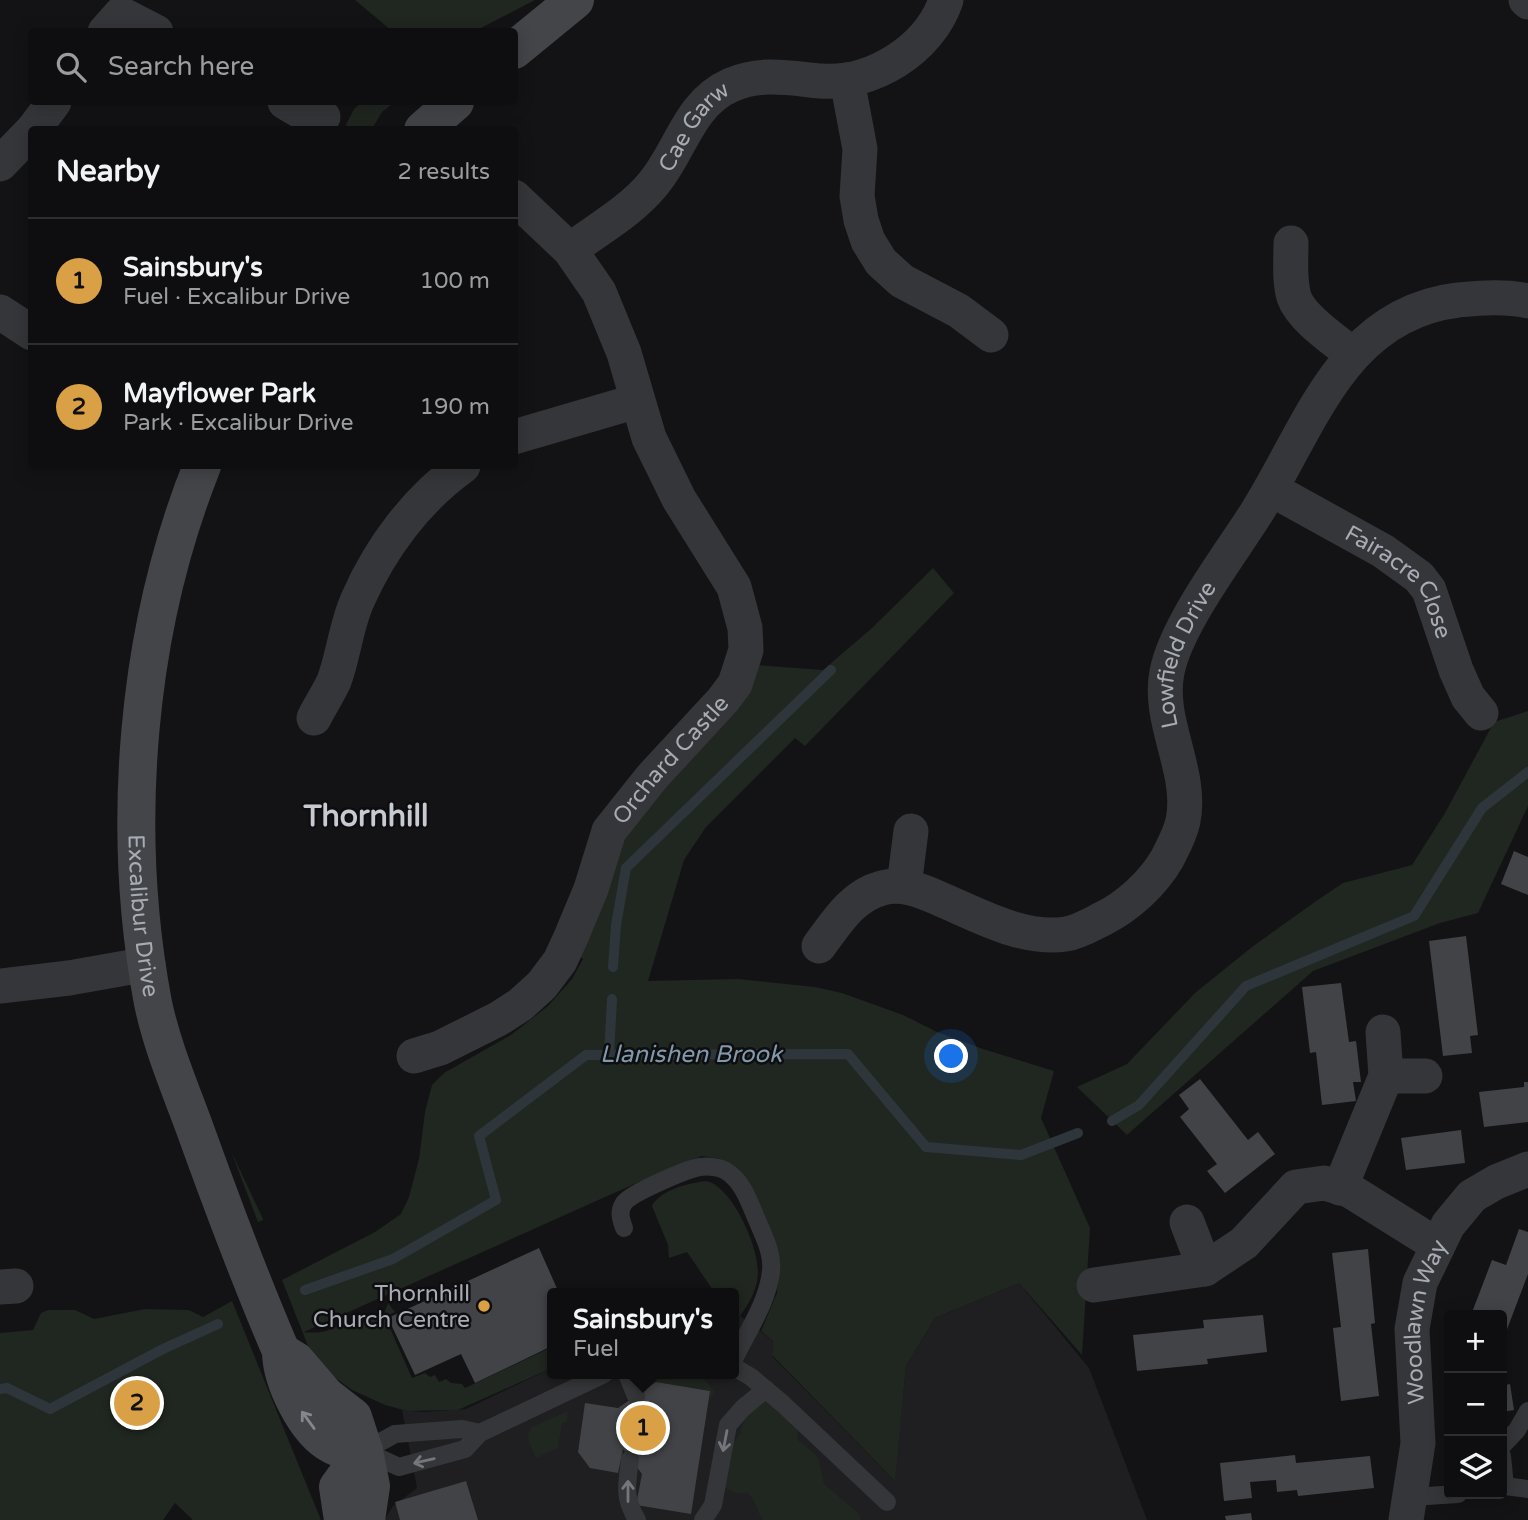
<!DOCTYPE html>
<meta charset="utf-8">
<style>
:root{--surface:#0e0e10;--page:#171719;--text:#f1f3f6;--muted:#9b9c9f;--line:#2e2e30;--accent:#daa046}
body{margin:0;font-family:"Varela Round",sans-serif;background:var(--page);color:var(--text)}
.controls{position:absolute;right:21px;bottom:21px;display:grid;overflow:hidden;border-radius:7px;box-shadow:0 4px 18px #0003}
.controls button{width:63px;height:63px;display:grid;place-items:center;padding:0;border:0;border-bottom:2px solid var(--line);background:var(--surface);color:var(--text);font:35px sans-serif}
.you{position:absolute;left:952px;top:1057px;width:24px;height:24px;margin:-18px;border:5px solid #fff;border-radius:50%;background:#1a73e8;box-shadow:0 0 0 10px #1a73e833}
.badge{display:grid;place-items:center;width:46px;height:46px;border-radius:50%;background:var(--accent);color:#111;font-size:23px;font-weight:700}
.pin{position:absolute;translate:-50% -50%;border:4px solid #fff;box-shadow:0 2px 7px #0006}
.popup{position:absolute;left:547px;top:1288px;width:192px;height:91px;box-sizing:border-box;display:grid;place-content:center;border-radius:7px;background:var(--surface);filter:drop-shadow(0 2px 5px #0005);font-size:23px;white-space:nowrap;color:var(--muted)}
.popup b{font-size:26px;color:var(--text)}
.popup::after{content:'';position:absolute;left:50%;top:100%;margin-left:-14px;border:14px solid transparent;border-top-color:var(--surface)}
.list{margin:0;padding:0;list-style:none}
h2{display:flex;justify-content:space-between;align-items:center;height:91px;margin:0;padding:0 28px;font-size:30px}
h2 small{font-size:23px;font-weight:400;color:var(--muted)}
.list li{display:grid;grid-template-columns:46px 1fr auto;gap:21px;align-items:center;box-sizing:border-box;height:126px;padding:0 28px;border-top:2px solid var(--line)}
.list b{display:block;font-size:26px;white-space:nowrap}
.list p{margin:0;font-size:23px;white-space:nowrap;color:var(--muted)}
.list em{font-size:23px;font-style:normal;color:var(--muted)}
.icon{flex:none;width:38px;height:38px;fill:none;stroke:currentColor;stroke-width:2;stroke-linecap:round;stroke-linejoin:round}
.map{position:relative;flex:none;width:1528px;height:1520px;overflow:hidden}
.search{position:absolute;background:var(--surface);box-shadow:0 4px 18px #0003;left:28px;top:28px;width:490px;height:77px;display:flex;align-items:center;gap:18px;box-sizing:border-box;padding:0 24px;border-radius:7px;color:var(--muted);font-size:26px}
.panel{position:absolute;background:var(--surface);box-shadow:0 4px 18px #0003;left:28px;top:126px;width:490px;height:343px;border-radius:7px}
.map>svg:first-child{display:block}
.built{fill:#1f1f21}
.green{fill:#202620}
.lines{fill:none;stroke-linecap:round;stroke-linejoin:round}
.stream{stroke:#2e363c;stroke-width:10}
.building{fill:#424347}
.lane{stroke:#353639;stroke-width:18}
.street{stroke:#353639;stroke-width:35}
.secondary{stroke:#434549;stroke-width:38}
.oneway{stroke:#84878e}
.oneway2{stroke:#74767c}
.poi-dot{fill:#daa046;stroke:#0e0e10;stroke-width:2.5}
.labels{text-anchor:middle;stroke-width:5;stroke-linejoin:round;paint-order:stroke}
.street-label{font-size:23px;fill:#a7abb3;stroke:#0e0e10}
.poi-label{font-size:23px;fill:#a7abb3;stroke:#0e0e10;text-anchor:end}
.water-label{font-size:24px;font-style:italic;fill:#8199aa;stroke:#0e0e10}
.district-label{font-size:30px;font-weight:bold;fill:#c7cad0;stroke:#0e0e10}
</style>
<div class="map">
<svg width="1528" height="1520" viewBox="0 0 1528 1520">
<rect width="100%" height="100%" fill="#131315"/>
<!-- built -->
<path class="built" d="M1019,1283L1089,1368L1147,1520H384L393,1506L417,1488L402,1410L423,1412L466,1409L552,1368V1374H734V1311L773,1341L772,1356L894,1480L906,1366L935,1318Z"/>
<!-- green -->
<path class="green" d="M355,0H535L475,31H392Z
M362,102H395L382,112L372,129H344L354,109Z
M933,568L954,593L805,746L795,738L706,827L684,860L648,981L738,979L815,987L842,993L903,1015L937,1032L983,1049L1054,1071L1041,1118L1090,1228L1082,1355L1019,1283L935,1318L906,1366L895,1481L772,1355L773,1341L761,1331L777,1293L778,1272L746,1179L737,1168L720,1159L702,1156L641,1181L304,1332C311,1333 321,1333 329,1330C340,1326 345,1320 357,1327L370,1317H383L388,1303L395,1312L385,1317L412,1378L425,1373L430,1377L435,1375L439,1382L446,1379L451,1383L462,1384L465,1388L552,1347V1368L458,1410L407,1411L385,1405L352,1390L327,1372L308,1346L282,1280L375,1232L401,1214L409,1197L419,1159L425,1112L432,1085L444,1073L511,1035L548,1006L572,979L583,959L578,955L625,836L756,665L823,670L872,628Z
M1528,711V806L1478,913L1440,923L1313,971L1127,1135L1077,1087L1127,1064L1195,993L1252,947L1319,899L1343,883L1412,865L1445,813L1494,722Z
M231,1151L263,1219V1220L258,1222Z
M706,1181C732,1186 758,1246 758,1271C758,1288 750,1302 740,1316L734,1311V1293H715L687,1252L669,1258L668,1245L652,1206C660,1190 689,1183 706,1181Z
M232,1301L321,1520H193L175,1503L163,1520H0V1333L33,1330L41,1313L48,1310H75L94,1319L145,1309L189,1310L203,1317Z
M661,1374C685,1374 701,1369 714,1392L709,1402L710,1391L656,1382Z
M770,1397L797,1428L798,1440L815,1454L819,1460L824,1484L858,1513L861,1520H763C756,1510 757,1501 747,1493H735L726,1488C718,1462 725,1452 741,1433C741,1416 759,1407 770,1397Z
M568,1411L567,1422L562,1423L558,1448L536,1458C532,1447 523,1436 532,1427Z"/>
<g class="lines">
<!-- stream -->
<path class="stream" d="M613,967L616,925L626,868L831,670
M609,1055L612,999
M1112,1121L1139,1105L1246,986L1414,916L1482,808L1528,772
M305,1290L393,1259L496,1200L479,1136L586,1055L848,1054L926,1147L1021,1155L1078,1133
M0,1389L7,1388L50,1409L163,1349L218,1324"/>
</g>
<!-- building -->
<path class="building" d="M1514,851L1528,857V895L1501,884Z
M1466,936L1478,1035L1470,1036L1472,1053L1443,1056L1429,941Z
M1341,983L1349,1042L1356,1041L1361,1082H1353L1356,1101L1322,1105L1316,1052L1310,1053L1302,987Z
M1200,1079L1248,1140L1258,1132L1275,1154L1225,1193L1207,1171L1217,1164L1180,1117L1189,1109L1179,1095Z
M1524,1082H1528V1122L1484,1127L1479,1092L1524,1087Z
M1461,1130L1465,1163L1406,1170L1401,1138Z
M1519,1229L1528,1232V1274L1506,1332L1502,1330V1315H1471L1492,1260L1506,1265Z
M539,1248L559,1293H552V1346L475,1383L461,1354L415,1375L388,1318Z
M1368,1249L1375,1323L1371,1324L1379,1396L1341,1401L1333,1328L1341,1327L1332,1253Z
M1263,1315L1267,1352L1207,1359L1208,1364L1137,1371L1133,1335L1204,1328L1203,1320Z
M656,1382L710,1391L691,1514L636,1505L642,1474L623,1449L618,1473L590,1468L578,1452L585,1403L618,1408Z
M1510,1384L1514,1410L1502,1412V1386Z
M1295,1455L1296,1463L1370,1456L1374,1488L1298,1496L1297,1490L1277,1492L1276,1480L1250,1482L1252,1498L1224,1501L1220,1463Z
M466,1481L478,1520H400L395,1502Z
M1251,1513L1252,1520H1226L1225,1516Z"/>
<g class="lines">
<!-- lane -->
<path class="lane" d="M624,1228C621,1219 618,1212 624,1203C631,1193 687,1169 700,1167C708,1166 720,1167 726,1171C743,1181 750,1204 757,1220C764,1237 773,1253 771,1271C768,1302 747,1332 734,1359
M734,1367L751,1377L783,1404L887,1502
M627,1374L636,1396
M1502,1446L1517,1430L1528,1411
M364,1451L399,1467L465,1449L480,1433L604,1374
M364,1451L395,1434L462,1429L480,1433
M1502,1456L1505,1486L1502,1487
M630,1459C627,1486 623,1496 637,1520
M1505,1486L1528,1489
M1411,1497L1458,1494
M703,1520L713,1505L728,1425L743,1408L766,1389"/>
<!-- street -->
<g class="street">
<path d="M1526,0L1528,2"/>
<path d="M105,32L121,14L156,32"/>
<path d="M847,80L860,149L857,196L861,220L868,241L881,262L902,281L959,311L991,335"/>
<path d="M285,102L305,114L323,117"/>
<path d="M33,130L54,102"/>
<path d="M0,164L32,131"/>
<path d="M1291,243C1291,260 1289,280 1294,297C1301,318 1336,341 1353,355"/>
<path id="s1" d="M570,250C598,229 631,211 653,184C681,151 688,104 731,85C761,72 789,78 820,81C872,85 929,50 946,0"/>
<path d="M0,312L32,333"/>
<path d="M514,437L637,401"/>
<path id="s2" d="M1271,489L1383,551L1419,577L1429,590L1456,670L1468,697L1481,713"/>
<path d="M314,718C320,706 328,694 334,681C344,654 346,625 358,599C381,547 417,499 463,466"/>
<path d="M904,886L911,831"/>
<path id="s3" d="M819,946C837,922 852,896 882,888C902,883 920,890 938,898C976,914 1023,941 1066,934C1079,932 1092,924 1104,918C1128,906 1153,883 1167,859C1173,847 1180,835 1183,821C1193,771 1157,722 1167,672C1176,625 1229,556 1255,515C1310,429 1341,314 1458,300C1482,298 1505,296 1528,301"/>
<path d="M0,986L69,978L148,964"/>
<path id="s4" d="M414,1056L440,1048L498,1019L520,1005L542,985L560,961L571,937L591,889L609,831L652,777L723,700L735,684L746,650L745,628L734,587L679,499L649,438L624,353L599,292L570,250L514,197"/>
<path d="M1386,1076H1425"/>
<path d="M1340,1188L1386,1076L1383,1032"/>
<path d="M1187,1222L1205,1269"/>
<path d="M1094,1285L1205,1269L1244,1243L1296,1187L1324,1183L1349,1190L1437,1245"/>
<path d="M0,1287L16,1286"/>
<path id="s5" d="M1406,1520L1418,1443L1412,1329L1420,1283L1448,1225L1472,1196L1496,1182L1528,1169"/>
</g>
<!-- secondary -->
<g class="secondary">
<path d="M514,50L575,0"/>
<path d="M423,130L455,102"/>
<path id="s6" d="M202,466C136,631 120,828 153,1003C162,1046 180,1088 195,1129C222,1204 250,1279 281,1351C281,1380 305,1431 332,1445C340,1450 354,1450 364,1451"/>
<path d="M283,1353L296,1361L326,1396L353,1417L364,1451L371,1486L366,1520"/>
<path d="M343,1520L338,1487L364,1451"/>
</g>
</g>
<!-- one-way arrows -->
<defs><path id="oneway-shaft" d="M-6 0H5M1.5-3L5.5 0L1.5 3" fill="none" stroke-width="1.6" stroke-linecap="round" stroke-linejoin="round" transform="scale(1.75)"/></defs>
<use class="oneway" href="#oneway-shaft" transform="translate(308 1420) rotate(-126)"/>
<g class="oneway2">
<use href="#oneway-shaft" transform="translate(725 1441) rotate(101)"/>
<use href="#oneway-shaft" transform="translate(424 1461) rotate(167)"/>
<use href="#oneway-shaft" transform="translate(628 1491) rotate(-90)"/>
</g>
<!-- markers -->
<circle class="poi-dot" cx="484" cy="1306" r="7"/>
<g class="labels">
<!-- street labels -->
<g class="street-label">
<text dy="8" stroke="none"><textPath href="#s1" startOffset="177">Cae Garw</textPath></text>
<text dy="8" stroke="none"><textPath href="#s2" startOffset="163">Fairacre Close</textPath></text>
<text dy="8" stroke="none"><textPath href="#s3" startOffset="623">Lowfield Drive</textPath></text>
<text dy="8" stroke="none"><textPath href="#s4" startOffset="411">Orchard Castle</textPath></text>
<text dy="8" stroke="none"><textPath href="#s6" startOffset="458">Excalibur Drive</textPath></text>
<text dy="8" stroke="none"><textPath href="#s5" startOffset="201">Woodlawn Way</textPath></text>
</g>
<!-- poi labels -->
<g class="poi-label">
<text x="470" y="1301">Thornhill<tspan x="470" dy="26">Church Centre</tspan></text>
</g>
<!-- water labels -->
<g class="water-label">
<text x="691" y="1062">Llanishen Brook</text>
</g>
<!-- district labels -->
<g class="district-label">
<text x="366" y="826">Thornhill</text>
</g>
</g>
</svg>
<div class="controls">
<button>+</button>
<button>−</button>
<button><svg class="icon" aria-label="layers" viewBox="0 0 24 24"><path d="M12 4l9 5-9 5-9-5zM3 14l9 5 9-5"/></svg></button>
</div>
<div class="you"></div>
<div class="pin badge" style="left:643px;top:1428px">1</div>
<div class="popup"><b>Sainsbury's</b>Fuel</div>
<div class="pin badge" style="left:137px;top:1403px">2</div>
<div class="search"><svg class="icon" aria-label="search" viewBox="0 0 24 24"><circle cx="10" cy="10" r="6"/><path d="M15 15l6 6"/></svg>Search here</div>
<section class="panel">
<h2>Nearby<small>2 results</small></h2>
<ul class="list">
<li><span class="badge">1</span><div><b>Sainsbury's</b><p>Fuel · Excalibur Drive</p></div><em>100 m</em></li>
<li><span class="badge">2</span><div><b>Mayflower Park</b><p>Park · Excalibur Drive</p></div><em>190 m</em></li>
</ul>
</section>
</div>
